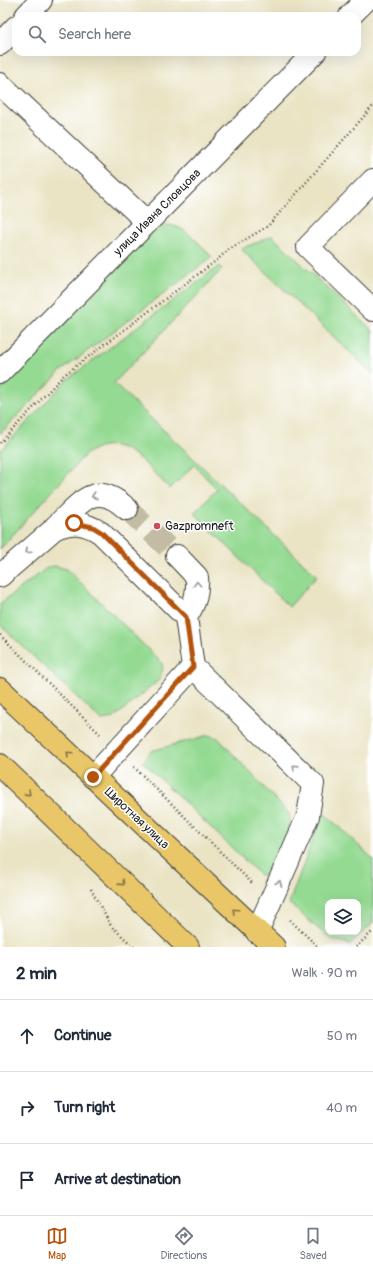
<!DOCTYPE html>
<meta charset="utf-8">
<style>
:root{--surface:#fff;--page:#f6f6f7;--text:#1f2937;--muted:#747a83;--line:#e0e1e3;--accent:#b45309}
body{margin:0;font-family:Pangolin,sans-serif;background:var(--page);color:var(--text)}
.controls{position:absolute;right:12px;bottom:12px;display:grid;overflow:hidden;border-radius:8px;box-shadow:0 4px 16px #0002}
.controls button{width:36px;height:36px;display:grid;place-items:center;padding:0;border:0;border-bottom:1px solid var(--line);background:var(--surface);color:var(--text);font:20px sans-serif}
.stop{position:absolute;width:12px;height:12px;margin:-9px;border:3px solid #b45309;border-radius:50%;background:#fff}
.stop.end{background:#b45309;border-color:#fff;box-shadow:0 1px 4px #0008}
.list{margin:0;padding:0;list-style:none}
h2{display:flex;justify-content:space-between;align-items:center;height:52px;margin:0;padding:0 16px;font-size:17px}
h2 small{font-size:13px;font-weight:400;color:var(--muted)}
.list li{display:grid;grid-template-columns:26px 1fr auto;gap:12px;align-items:center;box-sizing:border-box;height:72px;padding:0 16px;border-top:1px solid var(--line)}
.list b{display:block;font-size:15px;white-space:nowrap}
.list em{font-size:13px;font-style:normal;color:var(--muted)}
.icon{flex:none;width:22px;height:22px;fill:none;stroke:currentColor;stroke-width:2;stroke-linecap:round;stroke-linejoin:round}
.map{position:relative;flex:none;width:373px;height:947px;overflow:hidden}
.search{position:absolute;background:var(--surface);box-shadow:0 4px 16px #0002;left:12px;right:12px;top:12px;height:44px;display:flex;align-items:center;gap:10px;box-sizing:border-box;padding:0 14px;border-radius:12px;color:var(--muted);font-size:15px}
.sheet{height:268px;background:var(--surface)}
nav{display:flex;justify-content:space-around;align-items:center;box-sizing:border-box;height:56px;border-top:1px solid var(--line);background:var(--surface);font-size:11px;color:var(--muted)}
nav a{display:grid;justify-items:center;gap:2px}
nav .on{color:var(--accent)}
.map>svg:first-child{display:block}
.green{fill:#94da93;stroke:#587b58;fill-rule:evenodd}
.lines{fill:none;stroke-linecap:round;stroke-linejoin:round}
.minor-tunnel{stroke:#c1bca3;stroke-width:22;stroke-dasharray:22 11;stroke-linecap:butt}
.minor-casing{stroke:#3b3a35;stroke-width:24}
.major-casing{stroke:#3b3a35;stroke-width:24}
.path{stroke:#3b3a35;stroke-width:2.5;stroke-dasharray:1 3;stroke-linecap:butt}
.minor{stroke:#fff;stroke-width:22}
.major{stroke:#e9c769;stroke-width:22}
.oneway{stroke:#999}
.oneway2{stroke:#827242}
.route{stroke:#b45309;stroke-width:5}
.poi-dot{fill:#d1495b;stroke:#fff;stroke-width:1.5}
.labels{text-anchor:middle;stroke-width:3;stroke-linejoin:round;paint-order:stroke}
.street-label{font-size:12px;fill:#1c1c1c;stroke:#fff}
.poi-label{font-size:12px;fill:#1c1c1c;stroke:#fff;text-anchor:start}
</style>
<div class="map">
<svg width="373" height="947" viewBox="0 0 373 947">
<rect width="100%" height="100%" fill="#fff"/>
<filter id="ink" filterUnits="userSpaceOnUse"><feTurbulence type="fractalNoise" baseFrequency=".025" numOctaves="2"/><feDisplacementMap in="SourceGraphic" scale="8" xChannelSelector="R" yChannelSelector="G"/><feConvolveMatrix kernelMatrix="1 2 1 2 8 2 1 2 1" color-interpolation-filters="sRGB"/></filter>
<filter id="wash" filterUnits="userSpaceOnUse"><feTurbulence type="fractalNoise" baseFrequency=".012" numOctaves="4" result="noise"/><feDisplacementMap in="SourceGraphic" scale="16" xChannelSelector="R" yChannelSelector="G"/><feGaussianBlur stdDeviation="0.9" result="paint"/><feColorMatrix in="noise" values="0 0 0 0 0 0 0 0 0 0 0 0 0 0 0 0 0 1.4 0 .05"/><feComposite in="paint" operator="in"/></filter>
<g filter="url(#wash)">
<rect width="100%" height="100%" fill="#eae4c5"/>
<!-- green -->
<path class="green" d="M168,225C186,226 200,245 212,257L61,371L0,434V391L152,233L162,226Z
M272,236L373,331V374L241,249Z
M219,266L222,269L114,383L317,576L289,607L194,513L217,489L194,465L170,489C146,465 120,428 85,455L0,549V451L68,379Z
M55,566L67,569L162,663L163,669L159,680L114,718L101,720L0,625V604L48,567Z
M209,735L218,738L289,814L291,823L270,875H260L143,762L151,751Z
M325,814L373,859V923L350,944L330,939L289,903L319,822ZM328,902H358V932H328Z"/>
</g>
<g filter="url(#ink)">
<g class="lines">
<!-- minor-tunnel -->
<path class="minor-tunnel" d="M127,509L177,556"/>
<!-- minor casing -->
<g class="minor-casing">
<path id="minor" d="M26,16L41,0
M350,16L366,0
M0,44L16,27
M0,84L147,222
M373,180L308,247L373,310
M0,372L315,52
M54,528C80,504 94,478 127,509
M177,556L197,577C198,593 195,604 186,617
M0,576L54,529C71,521 85,522 101,533L186,617L193,667L93,777
M193,667L313,784L308,816L257,932"/>
</g>
<!-- major casing -->
<g class="major-casing">
<path id="major" d="M0,689L274,947
M0,765L188,947"/>
</g>
<!-- path -->
<path class="path" d="M0,443L64,375L217,260L228,250L268,226L373,106
M0,635L100,734
M134,767L252,883
M91,889L111,926L134,947
M290,920L318,947
M356,947L373,931"/>
<!-- minor -->
<use href="#minor" class="minor"/>
<!-- major -->
<use href="#major" class="major"/>
</g>
<!-- one-way arrows -->
<defs><path id="oneway-chevron" d="M-2-3.5L2.5 0L-2 3.5" fill="none" stroke-width="1.6" stroke-linecap="round" stroke-linejoin="round"/></defs>
<g class="oneway">
<use href="#oneway-chevron" transform="translate(94 496) rotate(162)"/>
<use href="#oneway-chevron" transform="translate(28 551) rotate(138)"/>
<use href="#oneway-chevron" transform="translate(197 584) rotate(-93)"/>
<use href="#oneway-chevron" transform="translate(295 767) rotate(-136)"/>
<use href="#oneway-chevron" transform="translate(279 883) rotate(-67)"/>
</g>
<g class="oneway2">
<use href="#oneway-chevron" transform="translate(69 754) rotate(-137)"/>
<use href="#oneway-chevron" transform="translate(28 793) rotate(44)"/>
<use href="#oneway-chevron" transform="translate(122 883) rotate(44)"/>
<use href="#oneway-chevron" transform="translate(235 911) rotate(-137)"/>
</g>
</g>
<g class="lines" filter="url(#ink)">
<!-- route -->
<path class="route" d="M74,523L93,527L101,532L186,617L193,667L93,777"/>
</g>
<!-- markers -->
<circle class="poi-dot" cx="157" cy="526" r="4"/>
<g class="labels">
<!-- street labels -->
<g class="street-label">
<text transform="translate(157 212) rotate(-45)" y="4">улица Ивана Словцова</text>
<text transform="translate(137 818) rotate(43)" y="4">Широтная улица</text>
</g>
<!-- poi labels -->
<g class="poi-label">
<text x="165" y="530">Gazpromneft</text>
</g>
</g>
</svg>
<div class="controls">
<button><svg class="icon" aria-label="layers" viewBox="0 0 24 24"><path d="M12 4l9 5-9 5-9-5zM3 14l9 5 9-5"/></svg></button>
</div>
<div class="stop" style="left:74px;top:523px"></div>
<div class="stop end" style="left:93px;top:777px"></div>
<div class="search"><svg class="icon" aria-label="search" viewBox="0 0 24 24"><circle cx="10" cy="10" r="6"/><path d="M15 15l6 6"/></svg>Search here</div>
</div>
<section class="sheet">
<h2>2 min<small>Walk · 90 m</small></h2>
<ul class="list">
<li><svg class="icon" aria-label="ahead" viewBox="0 0 24 24"><path d="M12 20V5M6 11l6-6 6 6"/></svg><div><b>Continue</b></div><em>50 m</em></li>
<li><svg class="icon" aria-label="right" viewBox="0 0 24 24"><path d="M7 20v-9h11M14 6l5 5-5 5"/></svg><div><b>Turn right</b></div><em>40 m</em></li>
<li><svg class="icon" aria-label="arrive" viewBox="0 0 24 24"><path d="M6 21V4h12l-3 4 3 4H6"/></svg><div><b>Arrive at destination</b></div></li>
</ul>
</section>
<nav>
<a class="on"><svg class="icon" aria-label="map" viewBox="0 0 24 24"><path d="M3 6l6-2 6 2 6-2v14l-6 2-6-2-6 2zM9 4v14M15 6v14"/></svg>Map</a>
<a><svg class="icon" aria-label="directions" viewBox="0 0 24 24"><path d="M12 3l9 9-9 9-9-9zM9 14v-3h6M13 9l2 2-2 2"/></svg>Directions</a>
<a><svg class="icon" aria-label="saved" viewBox="0 0 24 24"><path d="M7 4h10v16l-5-4-5 4z"/></svg>Saved</a>
</nav>
